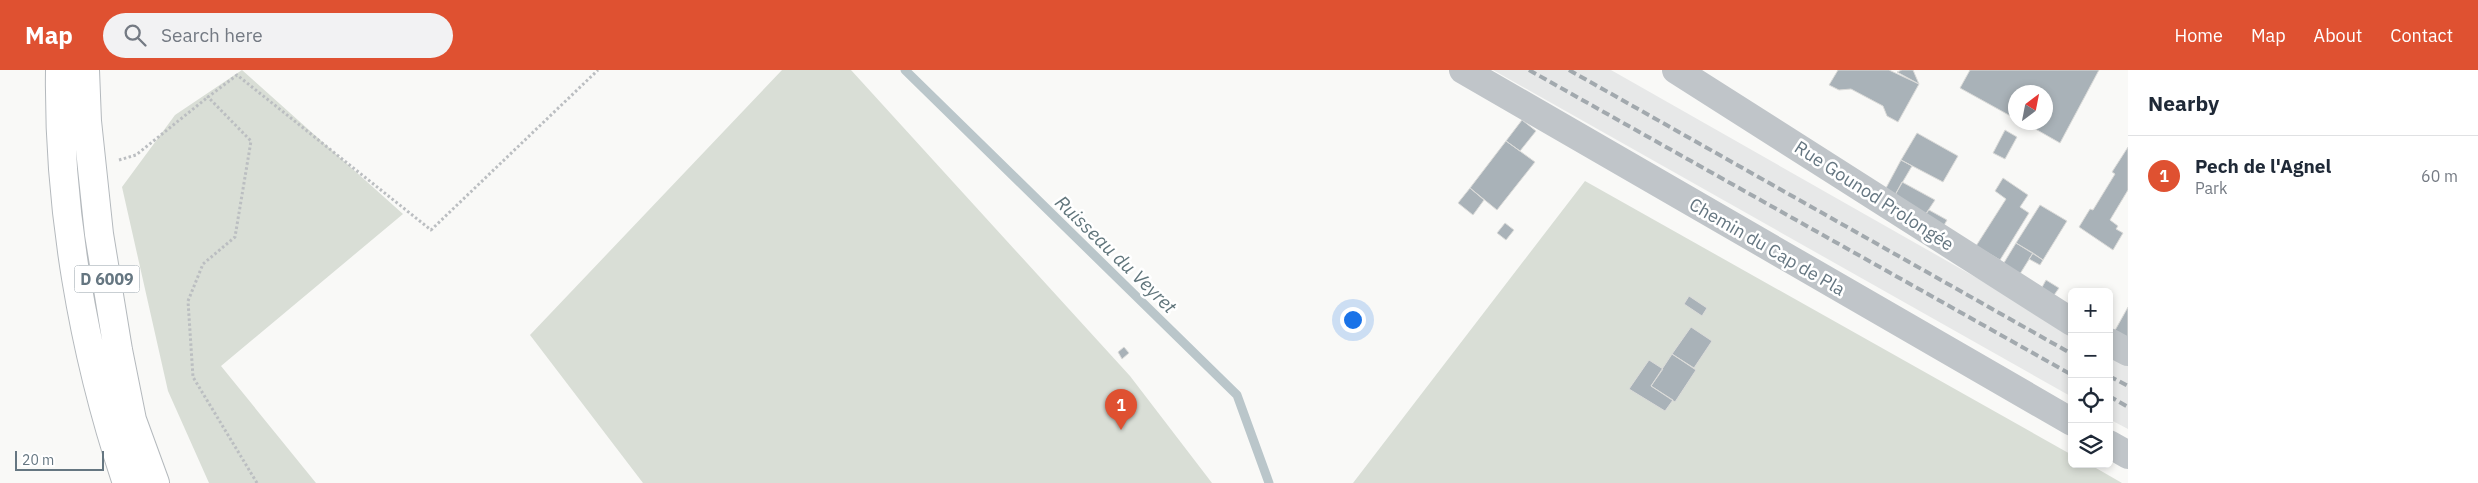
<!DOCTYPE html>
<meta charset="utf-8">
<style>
:root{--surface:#fff;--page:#f2f2f3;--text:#1f2937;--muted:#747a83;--line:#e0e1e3;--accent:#df5131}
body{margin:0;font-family:"IBM Plex Sans",sans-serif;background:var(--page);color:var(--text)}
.controls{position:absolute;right:15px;bottom:15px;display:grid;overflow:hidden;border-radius:8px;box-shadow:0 2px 8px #0003}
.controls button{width:45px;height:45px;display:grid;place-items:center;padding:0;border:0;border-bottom:1px solid var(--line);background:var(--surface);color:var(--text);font:25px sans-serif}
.compass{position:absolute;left:2008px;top:15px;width:45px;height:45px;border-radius:50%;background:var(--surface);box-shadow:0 2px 8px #0003;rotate:32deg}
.scale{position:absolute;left:15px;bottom:12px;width:89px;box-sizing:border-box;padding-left:5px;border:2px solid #657681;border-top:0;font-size:14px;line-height:18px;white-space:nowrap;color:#657681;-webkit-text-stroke:4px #fff;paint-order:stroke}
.you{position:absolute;left:1352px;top:249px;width:18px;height:18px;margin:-12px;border:4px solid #fff;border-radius:50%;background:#1a73e8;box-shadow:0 0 0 8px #1a73e833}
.badge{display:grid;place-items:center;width:32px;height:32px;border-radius:50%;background:var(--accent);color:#fff;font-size:16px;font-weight:700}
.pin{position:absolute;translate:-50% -41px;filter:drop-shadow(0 1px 2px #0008)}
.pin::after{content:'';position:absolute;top:26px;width:18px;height:15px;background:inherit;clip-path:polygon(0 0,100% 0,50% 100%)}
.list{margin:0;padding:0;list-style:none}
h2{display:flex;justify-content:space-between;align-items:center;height:65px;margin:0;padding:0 20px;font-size:21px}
h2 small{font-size:16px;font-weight:400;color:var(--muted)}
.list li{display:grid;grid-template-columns:32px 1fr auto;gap:15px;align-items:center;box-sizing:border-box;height:80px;padding:0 20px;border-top:1px solid var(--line)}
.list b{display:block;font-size:19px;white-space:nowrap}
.list p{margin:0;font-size:16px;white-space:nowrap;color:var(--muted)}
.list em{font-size:16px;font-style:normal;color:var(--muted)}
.icon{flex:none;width:28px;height:28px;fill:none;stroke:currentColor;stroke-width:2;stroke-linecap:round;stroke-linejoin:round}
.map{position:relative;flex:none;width:2128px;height:413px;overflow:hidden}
header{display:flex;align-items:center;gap:30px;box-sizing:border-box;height:70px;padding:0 25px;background:var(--accent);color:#fff}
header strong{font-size:24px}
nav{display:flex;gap:28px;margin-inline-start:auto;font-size:18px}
.search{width:350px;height:45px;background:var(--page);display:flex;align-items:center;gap:12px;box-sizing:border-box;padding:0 18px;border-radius:28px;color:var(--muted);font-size:19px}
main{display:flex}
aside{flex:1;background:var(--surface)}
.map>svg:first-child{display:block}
.built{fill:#e7e8e8}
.green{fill:#d9ded6}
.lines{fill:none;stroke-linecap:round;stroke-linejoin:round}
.stream{stroke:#bac6ca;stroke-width:9}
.building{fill:#a9b2b8;stroke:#dbdbd9}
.major-casing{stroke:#b4b9bd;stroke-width:30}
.path{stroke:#bbbec1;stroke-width:3;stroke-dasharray:2.5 2.5;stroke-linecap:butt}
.minor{stroke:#c0c5c9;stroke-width:28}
.major{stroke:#fff;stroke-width:28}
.rail{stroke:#a2a9ae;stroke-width:4;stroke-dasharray:8 4;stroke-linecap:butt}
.labels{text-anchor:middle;stroke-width:5;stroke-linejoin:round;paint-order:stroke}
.shield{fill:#fff;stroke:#939fa7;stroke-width:1}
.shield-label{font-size:16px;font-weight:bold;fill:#657681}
.street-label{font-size:18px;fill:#657681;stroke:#fff}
.water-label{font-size:19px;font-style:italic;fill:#60757b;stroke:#fff}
</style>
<header>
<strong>Map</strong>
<div class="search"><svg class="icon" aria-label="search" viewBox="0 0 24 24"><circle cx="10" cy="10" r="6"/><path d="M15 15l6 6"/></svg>Search here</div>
<nav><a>Home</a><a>Map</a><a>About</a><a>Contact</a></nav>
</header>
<main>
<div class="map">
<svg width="2128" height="413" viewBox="0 0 2128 413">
<rect width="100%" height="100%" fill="#f9f9f7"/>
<!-- built -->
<path class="built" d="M1493,0H1611L2072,262V327Z
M2109,284L2128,294V359L2109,349Z"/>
<!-- green -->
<path class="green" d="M242,0L403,144L221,296L316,413H209L168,321L122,117L175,45Z
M782,0H851L1130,306L1212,413H643L530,265Z
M1585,111L2072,385V394H2089L2122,413H1353Z"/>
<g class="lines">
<!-- stream -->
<path class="stream" d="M905,0L1237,325L1269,413"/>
</g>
<!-- building -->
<path class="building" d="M1838,0H1889L1919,14L1898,52L1887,46L1883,36L1851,19L1839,20L1829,15Z
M1902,0H1913L1919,14L1897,2Z
M1970,0H2099L2060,73L2023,52H2046V22H2016V49L1960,18Z
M1522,50L1536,61L1520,81L1506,71Z
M2005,60L2017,67L2005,89L1993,83Z
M1917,63L1958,86L1943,112L1901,90Z
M1506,71L1535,92L1497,140L1470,118Z
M2128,77V120L2110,150L2118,156L2116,159L2123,163L2113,180L2079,157L2090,139L2093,140L2115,104L2112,102Z
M1901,90L1912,96L1895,125L1886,118Z
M2003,108L2028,125L2020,137L2029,143L2000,190L1976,176L2006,129L1995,121Z
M1902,112L1935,130L1925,145L1895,125Z
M1470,118L1484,130L1473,145L1458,133Z
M2040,135L2067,151L2043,190L2016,173Z
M1929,140L1947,150L1943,157L1925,145Z
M1505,153L1514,160L1506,170L1497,163Z
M2016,173L2033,183L2018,207L2002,196Z
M2033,183L2043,190L2040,195L2029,189Z
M2046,210L2059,218L2052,228L2040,221Z
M1689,226L1707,238L1702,246L1684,234Z
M2128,237V272L2113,264Z
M1691,257L1712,271L1694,298L1672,284Z
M1124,277L1129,283L1122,289L1118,282Z
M1672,284L1696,300L1675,332L1651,316Z
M1649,290L1663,299L1651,316L1673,330L1665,341L1629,319Z"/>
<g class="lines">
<!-- major casing -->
<g class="major-casing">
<path id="major" d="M60,0C58,137 83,283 127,413
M85,0L87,51L99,164L118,280L132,350L155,413"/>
</g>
<!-- path -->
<path class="path" d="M119,90L136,85L208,27
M257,413L193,307L188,231L203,194L235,167L251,71L208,27L237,5L431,160L598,0"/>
<!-- minor -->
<path class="minor" d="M1463,0L2072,352
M1676,0L2072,252
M2109,272L2128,282
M2109,374L2128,385"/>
<!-- major -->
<use href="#major" class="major"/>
<!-- rail -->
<path class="rail" d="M1529,0L2072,305
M1569,0L2072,284
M2109,306L2128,316
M2109,326L2128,337"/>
</g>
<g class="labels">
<!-- shield labels -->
<rect class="shield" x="74.5" y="195.5" width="65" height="27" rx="4"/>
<g class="shield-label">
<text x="107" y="215">D 6009</text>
</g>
<!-- street labels -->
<g class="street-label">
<text transform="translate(1874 126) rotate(33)" y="6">Rue Gounod Prolongée</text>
<text transform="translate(1767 177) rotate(30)" y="6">Chemin du Cap de Pla</text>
</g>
<!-- water labels -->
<g class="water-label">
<text transform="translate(1116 184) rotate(44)" y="7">Ruisseau du Veyret</text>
</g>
</g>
</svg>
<div class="controls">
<button>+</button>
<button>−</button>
<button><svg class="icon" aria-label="locate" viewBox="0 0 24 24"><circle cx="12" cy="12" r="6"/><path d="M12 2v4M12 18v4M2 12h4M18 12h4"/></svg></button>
<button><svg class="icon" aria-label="layers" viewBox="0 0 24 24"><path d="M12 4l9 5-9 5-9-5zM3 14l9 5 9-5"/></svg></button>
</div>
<svg class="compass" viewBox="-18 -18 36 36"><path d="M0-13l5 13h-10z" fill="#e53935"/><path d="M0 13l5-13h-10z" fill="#747a83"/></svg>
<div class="scale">20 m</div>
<div class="you"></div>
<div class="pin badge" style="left:1121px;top:360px">1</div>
</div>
<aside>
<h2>Nearby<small></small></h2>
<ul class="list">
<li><span class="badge">1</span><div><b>Pech de l'Agnel</b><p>Park</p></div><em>60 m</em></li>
</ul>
</aside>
</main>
